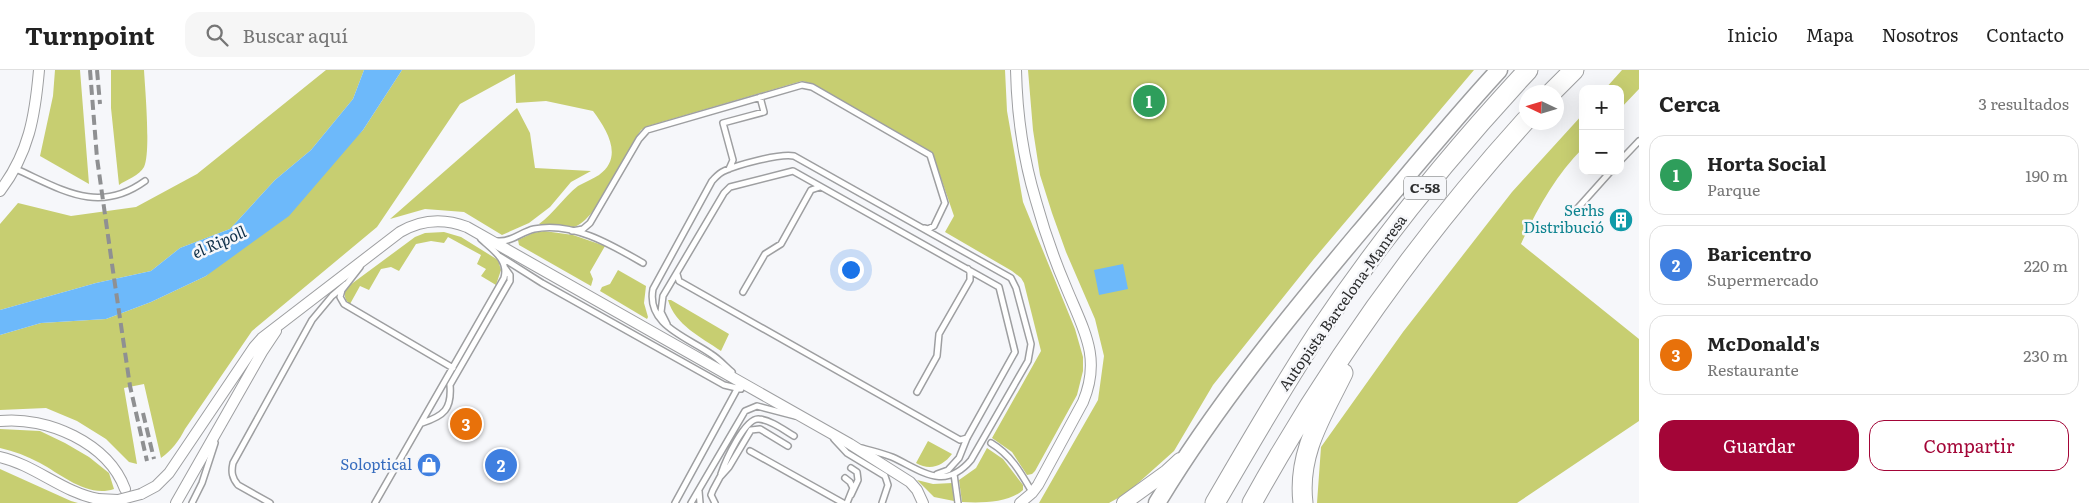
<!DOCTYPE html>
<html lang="es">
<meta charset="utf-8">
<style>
:root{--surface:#fff;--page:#f6f6f6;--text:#222;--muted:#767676;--line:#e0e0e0;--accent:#a30537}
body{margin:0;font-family:Literata,serif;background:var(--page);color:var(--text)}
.controls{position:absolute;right:15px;top:15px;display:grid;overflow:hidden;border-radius:10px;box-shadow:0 5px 20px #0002}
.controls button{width:45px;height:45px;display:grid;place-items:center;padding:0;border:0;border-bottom:1px solid var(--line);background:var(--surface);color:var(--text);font:25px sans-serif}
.compass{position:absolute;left:1519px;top:15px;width:45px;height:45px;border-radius:50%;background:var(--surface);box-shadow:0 5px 20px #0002;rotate:274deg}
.you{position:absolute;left:850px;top:199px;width:18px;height:18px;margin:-12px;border:4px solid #fff;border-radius:50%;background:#1a73e8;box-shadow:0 0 0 8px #1a73e833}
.badge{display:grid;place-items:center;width:32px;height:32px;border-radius:50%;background:var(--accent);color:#fff;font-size:16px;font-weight:700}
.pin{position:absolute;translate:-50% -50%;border:2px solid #fff;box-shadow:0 1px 5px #0006}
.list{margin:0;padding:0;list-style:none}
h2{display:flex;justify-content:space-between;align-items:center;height:65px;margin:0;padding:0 20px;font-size:21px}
h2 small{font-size:16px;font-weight:400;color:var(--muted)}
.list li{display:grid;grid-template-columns:32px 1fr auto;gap:15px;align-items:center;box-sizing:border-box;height:80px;margin:0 10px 10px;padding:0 10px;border:1px solid var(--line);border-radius:15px}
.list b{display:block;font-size:19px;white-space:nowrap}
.list p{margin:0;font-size:16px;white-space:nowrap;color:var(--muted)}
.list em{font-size:16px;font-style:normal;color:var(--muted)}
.actions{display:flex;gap:10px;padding:15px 20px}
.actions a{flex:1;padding:11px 0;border:1px solid var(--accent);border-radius:15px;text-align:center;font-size:18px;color:var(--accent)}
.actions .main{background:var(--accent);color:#fff}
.icon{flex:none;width:28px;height:28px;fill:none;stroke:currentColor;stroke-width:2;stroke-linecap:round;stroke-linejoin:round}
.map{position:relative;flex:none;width:1639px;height:433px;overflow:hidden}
header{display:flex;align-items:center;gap:30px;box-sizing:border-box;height:70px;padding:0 25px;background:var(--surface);border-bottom:1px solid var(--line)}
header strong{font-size:24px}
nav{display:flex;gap:28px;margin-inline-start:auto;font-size:18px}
.search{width:350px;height:45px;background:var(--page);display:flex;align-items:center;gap:12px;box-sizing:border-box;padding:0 18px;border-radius:15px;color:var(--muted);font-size:19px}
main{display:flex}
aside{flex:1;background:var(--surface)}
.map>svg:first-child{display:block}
.green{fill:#c7ce71}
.water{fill:#6db9fa}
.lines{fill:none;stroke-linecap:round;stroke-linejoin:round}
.lane-casing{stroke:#9e9fa1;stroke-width:8}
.street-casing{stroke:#9e9fa1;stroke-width:12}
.secondary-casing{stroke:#9e9fa1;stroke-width:16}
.primary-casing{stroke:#9e9fa1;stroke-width:19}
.highway-casing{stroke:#9e9fa1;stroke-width:21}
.lane{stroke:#fff;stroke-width:5}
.street{stroke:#fff;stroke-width:10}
.secondary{stroke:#fff;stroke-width:14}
.primary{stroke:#fff;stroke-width:16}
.highway{stroke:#fff;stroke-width:19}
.rail{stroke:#8f9092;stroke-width:4;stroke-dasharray:10 5;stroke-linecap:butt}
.street-bridge-casing{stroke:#9e9fa1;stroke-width:12;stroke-linecap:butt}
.street-bridge{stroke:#fff;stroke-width:10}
.labels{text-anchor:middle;stroke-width:5;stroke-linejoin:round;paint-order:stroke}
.shield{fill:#f6f7fa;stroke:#696a6b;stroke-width:1}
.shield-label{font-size:14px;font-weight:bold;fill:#2c2d2e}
.culture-label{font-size:15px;fill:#0d838f;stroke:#f6f7fa;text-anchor:end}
.street-label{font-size:15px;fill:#2c2d2e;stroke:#f6f7fa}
.shop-label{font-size:15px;fill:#366cbe;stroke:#f6f7fa;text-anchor:end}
.water-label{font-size:16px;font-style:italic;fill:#0d2e47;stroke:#f6f7fa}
</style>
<header>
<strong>Turnpoint</strong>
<div class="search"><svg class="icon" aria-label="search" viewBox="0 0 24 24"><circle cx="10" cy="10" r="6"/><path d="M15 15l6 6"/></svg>Buscar aquí</div>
<nav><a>Inicio</a><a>Mapa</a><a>Nosotros</a><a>Contacto</a></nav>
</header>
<main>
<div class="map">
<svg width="1639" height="433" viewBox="0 0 1639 433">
<rect width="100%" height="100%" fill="#f6f7fa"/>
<!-- green -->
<path class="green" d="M55,0H80L89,114L40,86L53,26Z
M111,0H144C145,18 151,83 144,97C140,105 126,110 119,115L111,38Z
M326,0H364L353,29L311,80L275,110L230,159L180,178L151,201L96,213L0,240V154L18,133L71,146L136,137L197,104Z
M402,0H1005L1007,41L1023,132L1075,259L1083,287V301L1077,325L1035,401L1032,404L1027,405L1012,382L992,368L1041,281L1024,213L1021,208L1012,201L945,162L954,146L932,82L810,13L802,11L648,56L641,60C626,82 598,150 574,157C564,159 549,154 539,154C554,143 564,127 578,116C585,112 593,109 599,105C624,87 607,60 593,41L546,31L516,33L515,4L460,34L377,157L252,261L185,359C179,371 172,380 161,388L144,314L124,318L137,394L129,392L106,369L77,351L46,338L0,340V265L41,253L106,249L151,232L206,206L363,60Z
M1028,0H1474L1313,190L1213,315L1174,381L1127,423L1109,433H1039L1098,330L1104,286L1095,249L1066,182L1052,143L1040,105L1033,60Z
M1622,0H1639V19L1620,39V19H1605Z
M517,38L530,63L535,98L591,101L571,112L550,137L529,153L502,165L464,142L425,139L390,149Z
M1583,44V78C1556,105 1537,139 1521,174L1639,269V351L1517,433H1317L1321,377L1403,262L1512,122Z
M544,161L573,165L605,176L590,202L593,209L591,216L519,175L518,170L533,163Z
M444,162L461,167L498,190L501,200L496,215L481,206L486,199L477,194L481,185L448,167L444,173L431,171L416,174L399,201L391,197L381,199L369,220L360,216L350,234C344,230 344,224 346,218L415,167L425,163Z
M618,200L646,216L644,233L648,247L647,249L600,221L602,217L610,214Z
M668,230H671L729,264L721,281C701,267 675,255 668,230Z
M0,359L40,361L65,373L89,387L109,403L114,419C88,428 62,405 40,393C27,386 14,381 0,378Z
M928,371L952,384C943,396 930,401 916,393Z
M987,378L1003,389L1023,415V420C1009,433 981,433 962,432L959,410L976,398Z
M0,399L71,431L78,433H0Z
M917,410L933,414L952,413L954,431L934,427Z"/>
<!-- water -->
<path class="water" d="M364,0H402L363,60L289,146L206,206L151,232L106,249L41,253L0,265V240L96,213L151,201L180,178L230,159L275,110L311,80L353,29Z
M1123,194L1128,219L1099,225L1094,200Z"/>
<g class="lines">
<!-- lane casing -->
<g class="lane-casing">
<path id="lane" d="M1620,91L1639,71
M16,99C61,119 98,145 145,111
M729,99L733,90L723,53L764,42L760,27
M1576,140L1611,101
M572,161L583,159L590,153L639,69L647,60L802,15L812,17L930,85L945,133L934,156L928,159L924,158
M498,171C512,172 521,162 534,159C572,151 612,175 643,193
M501,187L542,213L724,315L741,319
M360,197L342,220L340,227L344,234L453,298
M677,204L679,211L960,370L967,368
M743,222L765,184L781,174L811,120L820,117
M667,254L661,242L663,226L724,123L730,117L793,101L999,217L1015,282L967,368L959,388L948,400L937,404
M732,302C725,296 719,289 711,284C687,267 646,255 653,219L712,111C716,107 719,103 724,101C737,95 780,83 794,86L1011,208L1016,218L1031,274L1028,291L971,390C944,422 921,400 892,387C882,383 872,381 862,378
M917,322L937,286L939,264L970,210V202L968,199
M422,353C444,346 452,339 450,315L510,211V205L505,198
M834,369L847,383L885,406L888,415L882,433
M991,373C1011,385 1021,403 1032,422
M750,381L843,433
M851,398L857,402L858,410L851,425
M721,404C725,392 745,347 759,349C771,350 784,360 794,366
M954,404L958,433
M845,408L850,412L853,418L847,433
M699,421L700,433
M192,433L202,413L215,373
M270,433L238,415C232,408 231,402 233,393L312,250L332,226L346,214
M375,433L504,208C509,190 493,180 481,169
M675,433L741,312
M691,433L745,341L757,336L795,346
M715,433L711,425L713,420L720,407L729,397L751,360L760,359L788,376"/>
</g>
<!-- street casing -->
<g class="street-casing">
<path id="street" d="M1016,0C1017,45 1023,88 1036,131C1044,160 1054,189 1066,217C1083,259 1102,287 1083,332L1038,415L1032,423L1020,433
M0,121C29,83 35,46 39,0
M0,351C47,346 108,373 125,419
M0,387C35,395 62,422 98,429
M141,424L156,416L169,403L254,277L262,268L400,162C422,149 444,148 467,157L850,374L910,412L917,420L923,433
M176,433L262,282L276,261"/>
</g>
<!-- secondary casing -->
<g class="secondary-casing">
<path id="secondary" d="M1124,433L1167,402L1180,390"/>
</g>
<!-- primary casing -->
<g class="primary-casing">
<path id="primary" d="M1157,433C1215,337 1286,250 1358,164C1405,109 1450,53 1499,0"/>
</g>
<!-- highway casing -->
<g class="highway-casing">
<path id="highway" d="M1552,22L1574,0
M1215,433C1248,376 1281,319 1317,264C1380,170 1451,83 1528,0
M1252,433C1328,296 1421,166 1526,50
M1303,433C1297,383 1322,346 1343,303"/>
</g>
<!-- lane -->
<use href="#lane" class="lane"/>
<!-- street -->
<use href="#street" class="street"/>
<!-- secondary -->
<use href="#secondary" class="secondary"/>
<!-- primary -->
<use href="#primary" class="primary"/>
<!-- highway -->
<use href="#highway" class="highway"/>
<!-- rail -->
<path class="rail" d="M90,0L97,88L113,201L130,316L147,391
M97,0L100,34
M143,343L154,389"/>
<!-- street-bridge casing -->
<g class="street-bridge-casing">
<path id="street-bridge" d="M98,429L118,430L141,424"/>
</g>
<!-- street-bridge -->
<use href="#street-bridge" class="street-bridge"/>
</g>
<!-- icons -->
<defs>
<g id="building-disc" transform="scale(1.25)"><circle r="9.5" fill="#0f9aa8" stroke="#f6f7fa"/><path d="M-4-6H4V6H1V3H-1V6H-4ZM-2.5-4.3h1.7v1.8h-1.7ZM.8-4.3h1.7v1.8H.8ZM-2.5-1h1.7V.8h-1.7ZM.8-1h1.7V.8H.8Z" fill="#fff"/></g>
<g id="shop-disc" transform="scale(1.25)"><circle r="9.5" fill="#3f7fe0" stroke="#f6f7fa"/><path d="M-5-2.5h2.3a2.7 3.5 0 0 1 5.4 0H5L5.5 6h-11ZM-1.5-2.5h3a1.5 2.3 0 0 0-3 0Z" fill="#fff"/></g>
</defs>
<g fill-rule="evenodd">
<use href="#building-disc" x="1621" y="150"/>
<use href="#shop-disc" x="429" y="395"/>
</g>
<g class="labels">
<!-- shield labels -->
<rect class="shield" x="1404" y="106.5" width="42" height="23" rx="4"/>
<g class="shield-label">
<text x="1425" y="123">C-58</text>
</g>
<!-- culture labels -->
<g class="culture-label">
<text x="1604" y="146">Serhs<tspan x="1604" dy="17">Distribució</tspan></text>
</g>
<!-- street labels -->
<g class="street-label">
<text transform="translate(1343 233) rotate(-55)" y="5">Autopista Barcelona-Manresa</text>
</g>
<!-- shop labels -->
<g class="shop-label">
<text x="412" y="400">Soloptical</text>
</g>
<!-- water labels -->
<g class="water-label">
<text transform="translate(219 172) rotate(-24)" y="6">el Ripoll</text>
</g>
</g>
</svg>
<div class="controls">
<button>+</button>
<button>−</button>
</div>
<svg class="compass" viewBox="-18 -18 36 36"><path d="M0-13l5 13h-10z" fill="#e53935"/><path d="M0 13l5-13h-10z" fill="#767676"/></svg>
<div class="you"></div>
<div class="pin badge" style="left:1149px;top:31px;background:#2e9e5b">1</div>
<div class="pin badge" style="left:501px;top:395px;background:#3f7fe0">2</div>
<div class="pin badge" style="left:466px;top:354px;background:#e8710a">3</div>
</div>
<aside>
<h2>Cerca<small>3 resultados</small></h2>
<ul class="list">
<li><span class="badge" style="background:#2e9e5b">1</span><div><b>Horta Social</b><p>Parque</p></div><em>190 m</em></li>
<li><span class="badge" style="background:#3f7fe0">2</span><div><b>Baricentro</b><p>Supermercado</p></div><em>220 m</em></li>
<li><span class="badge" style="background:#e8710a">3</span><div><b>McDonald's</b><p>Restaurante</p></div><em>230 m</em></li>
</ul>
<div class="actions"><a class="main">Guardar</a><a>Compartir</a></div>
</aside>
</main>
